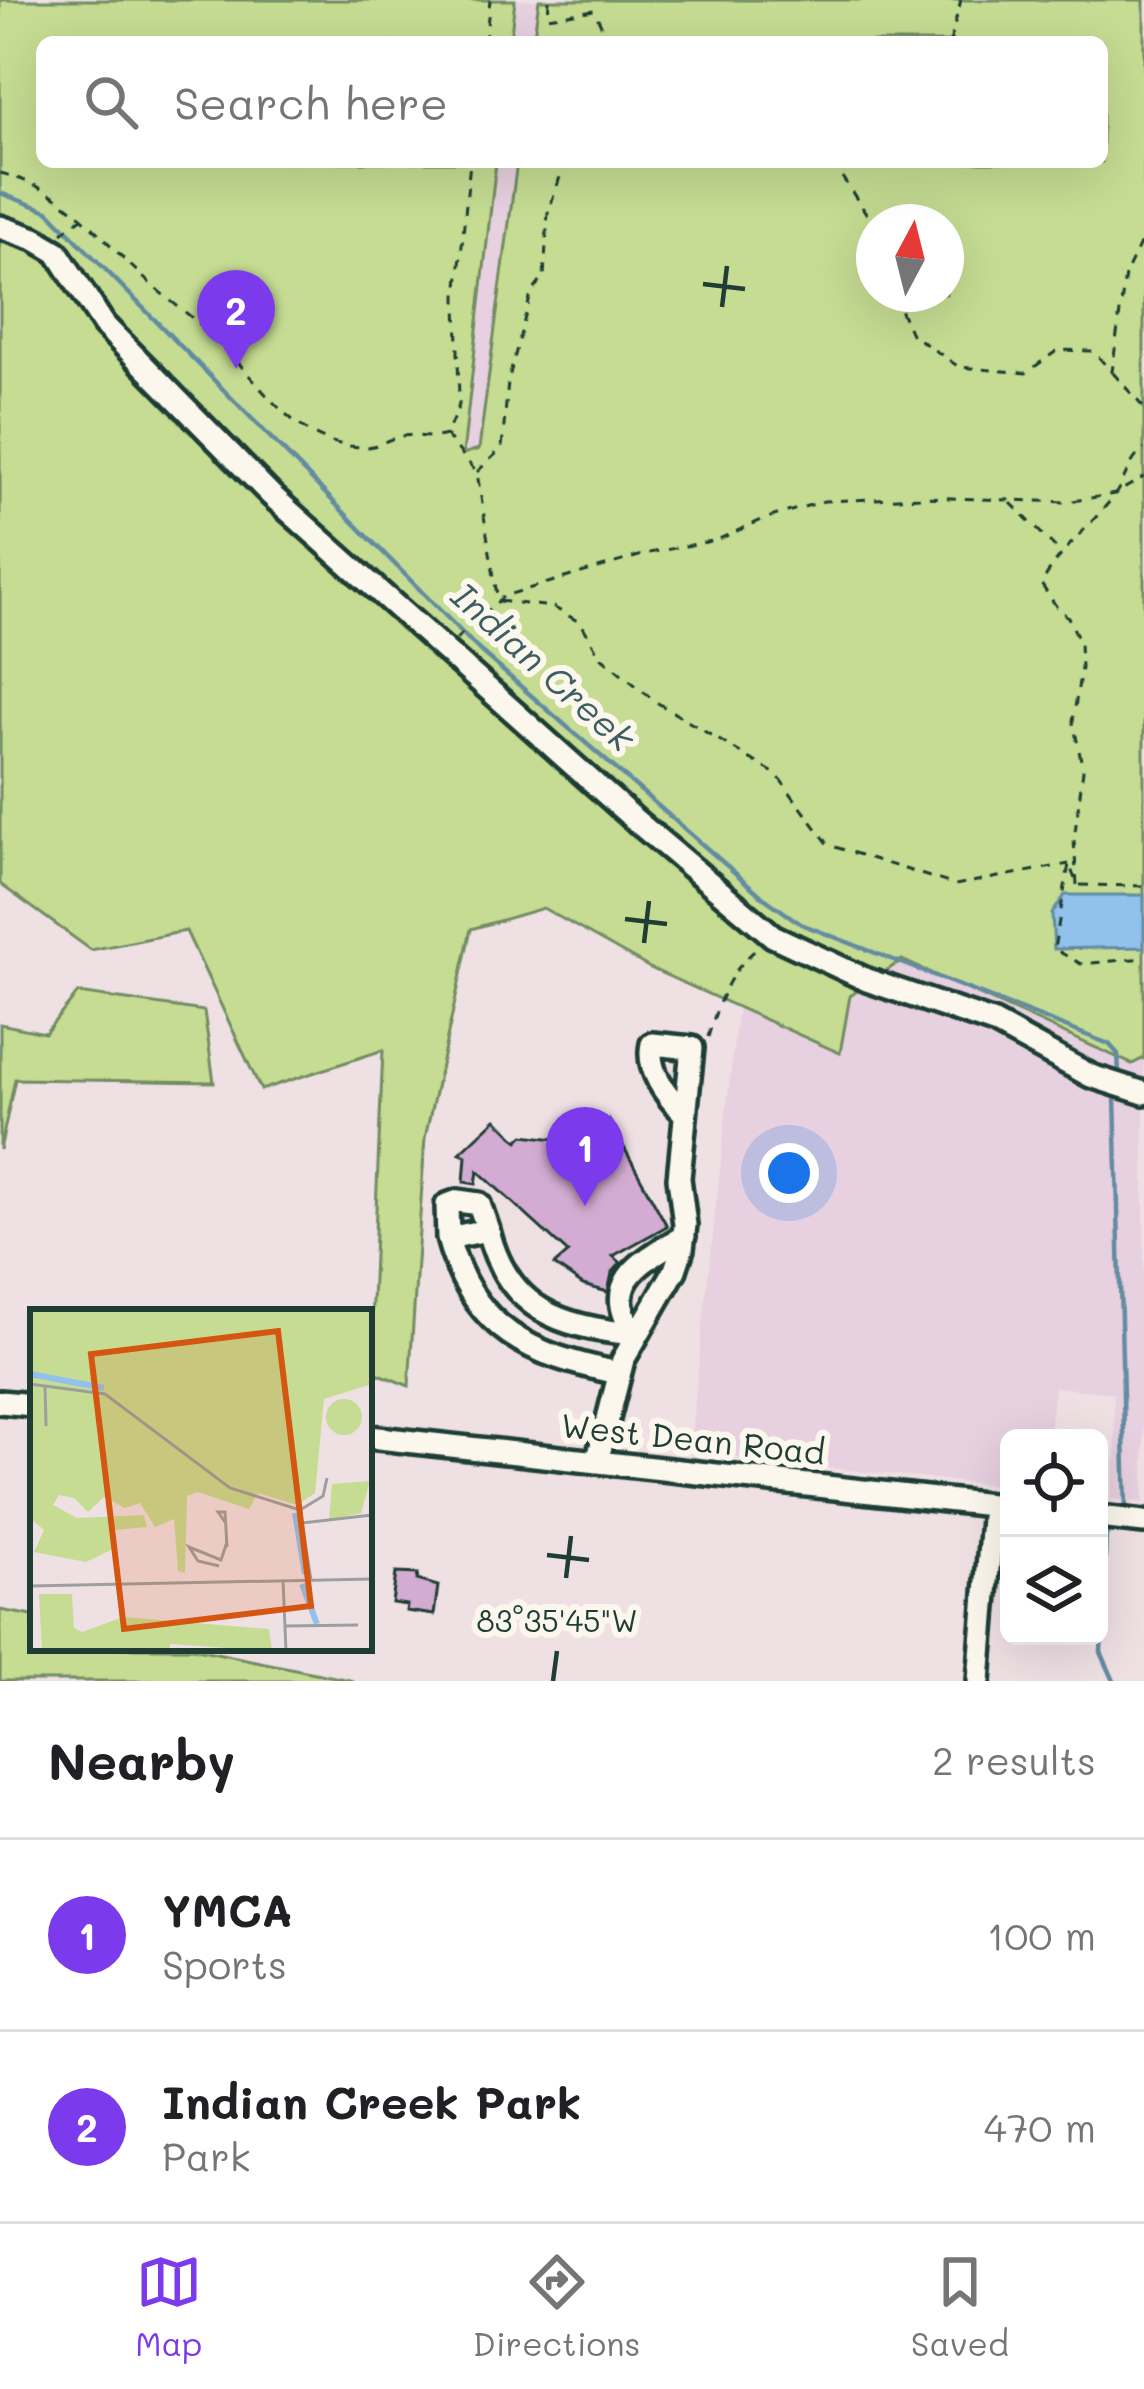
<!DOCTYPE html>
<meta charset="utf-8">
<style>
:root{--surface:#fff;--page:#f6f6f6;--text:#202124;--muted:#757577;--line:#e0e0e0;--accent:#7c3aed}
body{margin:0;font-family:Mali,sans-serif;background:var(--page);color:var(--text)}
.controls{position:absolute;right:36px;bottom:36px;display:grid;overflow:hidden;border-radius:18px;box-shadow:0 12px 48px #0002}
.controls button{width:108px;height:108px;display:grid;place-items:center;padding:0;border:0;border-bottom:3px solid var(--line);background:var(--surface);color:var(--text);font:60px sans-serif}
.compass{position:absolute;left:856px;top:204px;width:108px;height:108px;border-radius:50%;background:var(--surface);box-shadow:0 12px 48px #0002;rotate:7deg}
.you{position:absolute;left:789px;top:1173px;width:42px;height:42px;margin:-30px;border:9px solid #fff;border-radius:50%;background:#1a73e8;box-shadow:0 0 0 18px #1a73e833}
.badge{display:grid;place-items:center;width:78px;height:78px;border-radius:50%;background:var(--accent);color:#fff;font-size:39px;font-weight:700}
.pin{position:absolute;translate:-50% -99px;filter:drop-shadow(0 3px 6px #0008)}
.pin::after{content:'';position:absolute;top:63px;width:42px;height:36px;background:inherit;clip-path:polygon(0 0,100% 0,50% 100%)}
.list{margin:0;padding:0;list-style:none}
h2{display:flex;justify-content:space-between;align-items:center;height:156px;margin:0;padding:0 48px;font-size:51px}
h2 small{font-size:39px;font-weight:400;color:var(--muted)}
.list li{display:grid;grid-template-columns:78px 1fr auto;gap:36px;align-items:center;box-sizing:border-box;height:192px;padding:0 48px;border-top:3px solid var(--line)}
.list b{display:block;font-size:45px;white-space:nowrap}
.list p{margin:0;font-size:39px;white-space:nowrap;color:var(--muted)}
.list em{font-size:39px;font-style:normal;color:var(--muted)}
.icon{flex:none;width:66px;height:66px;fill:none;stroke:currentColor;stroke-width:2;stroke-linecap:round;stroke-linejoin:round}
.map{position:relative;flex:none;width:1144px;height:1681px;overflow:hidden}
.search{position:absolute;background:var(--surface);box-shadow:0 12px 48px #0002;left:36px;right:36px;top:36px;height:132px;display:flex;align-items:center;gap:30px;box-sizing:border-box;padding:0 42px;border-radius:18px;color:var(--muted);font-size:45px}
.sheet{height:540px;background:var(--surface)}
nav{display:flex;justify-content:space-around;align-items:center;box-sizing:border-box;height:168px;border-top:3px solid var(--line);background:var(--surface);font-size:33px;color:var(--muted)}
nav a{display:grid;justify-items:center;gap:6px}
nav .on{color:var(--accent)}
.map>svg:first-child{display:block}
.built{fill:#e7d0df;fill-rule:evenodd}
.green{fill:#c5dc92;stroke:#728c63;stroke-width:3;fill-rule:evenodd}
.water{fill:#91c1ec;stroke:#638ca2;stroke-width:3}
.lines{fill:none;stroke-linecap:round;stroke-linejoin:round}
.stream{stroke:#638ca2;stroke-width:4.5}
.building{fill:#d4acd3;stroke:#1f3d34;stroke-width:3}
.minor-casing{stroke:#1f3d34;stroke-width:30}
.path{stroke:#1f3d34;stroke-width:3;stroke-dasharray:9 9;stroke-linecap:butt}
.minor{stroke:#fbf7ec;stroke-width:21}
.ticks{fill:none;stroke:#1f3d34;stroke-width:4.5}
.labels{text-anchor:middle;stroke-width:12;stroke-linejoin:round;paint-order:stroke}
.street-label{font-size:33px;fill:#1f3d34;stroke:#fbf7ec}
.water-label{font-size:36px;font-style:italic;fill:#3c5e62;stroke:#fbf7ec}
.inset-river{fill:none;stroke:#91c1ec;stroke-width:6}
.inset-road{fill:none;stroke:#9c9f9e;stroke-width:3}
.view{fill:#d45610;fill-opacity:0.15;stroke:#d45610;stroke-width:6}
.inset-edge{fill:none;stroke:#1f3d34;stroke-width:6}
.ticks-label{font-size:30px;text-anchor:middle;fill:#1f3d34;stroke:#fbf7ec;stroke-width:12;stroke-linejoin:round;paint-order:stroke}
</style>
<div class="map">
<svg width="1144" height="1681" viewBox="0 0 1144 1681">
<rect width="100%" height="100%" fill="#efe0e4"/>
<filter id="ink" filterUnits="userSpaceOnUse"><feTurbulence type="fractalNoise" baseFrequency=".00833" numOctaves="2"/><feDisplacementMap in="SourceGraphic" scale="24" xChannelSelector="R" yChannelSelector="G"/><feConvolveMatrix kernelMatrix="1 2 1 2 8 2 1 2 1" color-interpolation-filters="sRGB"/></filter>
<g filter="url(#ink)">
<!-- built -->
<path class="built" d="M515,0H1144V1503L1110,1499L1116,1454L1113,1393L1054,1387L1048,1438H1009V1487L689,1453L740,986L422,786L496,162H1102V42H510ZM874,222H946V294H874Z"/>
<!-- green -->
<path class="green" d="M0,0H515L510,42H42V162H496L463,454L479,449L517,162H1102V42H533L539,0H1144V1058L1132,1064L902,960L850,996L840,1053L650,968L543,908L471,929L425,1138L409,1386L369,1370L383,1050L261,1090L186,931L91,950L0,884ZM874,222H946V294H874Z
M78,993L204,1011L214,1082L15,1079L0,1150V1024L45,1033Z
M0,1610L33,1616V1648H192L354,1681H0Z"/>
<!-- water -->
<path class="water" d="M1065,895H1144V947L1054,949L1052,914Z"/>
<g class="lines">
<!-- stream -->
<path class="stream" d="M0,193L48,211L479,650L764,898L801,924L1109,1044L1118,1054L1119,1073
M1115,1096L1126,1509
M1110,1530L1106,1535L1101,1652L1114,1681"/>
</g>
<!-- building -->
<path class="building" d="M496,1119L518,1141L524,1135L571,1141L609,1120L667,1226L613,1256L621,1263L612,1273L608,1292L583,1285L554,1265L568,1253L478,1171L476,1184L464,1182L466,1156L460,1153Z
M396,1573L418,1574L417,1580L438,1586L434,1615L406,1611L407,1605L392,1603Z"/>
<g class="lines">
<!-- minor casing -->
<g class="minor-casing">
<path id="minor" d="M0,227L35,239L57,252L104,325L271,495L635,820L773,936L867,980L994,1023L1091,1076L1144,1093
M448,1238L447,1205L458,1201L479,1204L488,1230
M635,1334C598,1282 644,1260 684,1236
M618,1373C531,1355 473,1331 448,1238L488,1230C507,1309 561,1328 635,1334
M0,1402L33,1405
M369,1437L1009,1507
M597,1462L623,1360L675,1270L682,1249L685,1225L679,1178L692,1048L652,1044C646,1069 666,1096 684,1113
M1099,1517L1144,1522
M979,1681L993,1506"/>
</g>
<!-- path -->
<path class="path" d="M549,0L548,17L594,10L609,42
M485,42L490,0
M950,42L961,0
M832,162L874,225
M0,173C67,189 97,235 145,279C167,300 193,316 215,338C260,381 294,448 366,447C379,447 389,438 401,436C417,434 429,440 446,435L459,405L457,296L470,162
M62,233L83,217
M893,294L911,334L959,367L1026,373L1058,350L1093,351L1112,372L1125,275L1144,236
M1113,373L1144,408
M446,435L477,473L498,601L553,607L581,623L600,656L656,702L777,775L829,845L955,885L1069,864
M477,472L502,448L508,382L531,294L544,277L548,213L565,162
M1011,503L1059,551
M456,639L504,596L649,553L717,540L764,519L824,501L923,497L1067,502L1115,494L1144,477
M1075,879L1069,864L1054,949L1081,964L1144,958
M1077,885L1074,840L1083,770L1073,721L1081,668L1080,642L1068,617L1058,609L1041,584C1064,545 1089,528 1114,496C1126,479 1127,463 1144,449
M1080,885L1144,886
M708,1037C719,1001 728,972 758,948"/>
<!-- minor -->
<use href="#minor" class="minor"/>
</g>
</g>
<!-- ticks -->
<path class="ticks" d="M703,284L745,289M722,307L727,266M625,919L667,924M644,943L649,901M547,1555L589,1560M566,1578L571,1536M553,1681L557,1651"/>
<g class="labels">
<!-- street labels -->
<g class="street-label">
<text transform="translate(693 1439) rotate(6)" y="12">West Dean Road</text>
</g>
<!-- water labels -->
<g class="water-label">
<text transform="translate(543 667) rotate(42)" y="13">Indian Creek</text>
</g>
</g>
<!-- overview -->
<g transform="translate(30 1309)">
<rect width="342" height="342" fill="#efe0e4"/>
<path d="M342,0V75L294,90L285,184L267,196L228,184L219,200L168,183L157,187L155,264L148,262L144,210L125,218L110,194L95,199L74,188L58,203L44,189L29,186L23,196L47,209L114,206L117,218L85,221L83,240L56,253L4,243L14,221L0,209V3ZM296 108a18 18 0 1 1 36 0a18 18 0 1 1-36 0ZM340,172L331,204L299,211L302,175ZM9,285H42L44,319L52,323L93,308L239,320L242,342L140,335L139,342H12Z" fill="#c5dc92"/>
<path class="inset-river" d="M0,65L74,79M265,204L275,265M272,275L287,315"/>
<path class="inset-road" d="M0,75L75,85L200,179L270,201M15,76L16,117M195,213L188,203H195L197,238M272,214L342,206M189,257L168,252L159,238L191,251L197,233M253,271L256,342M281,271L270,201L293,187L297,169M0,277L342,270M255,317L328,316"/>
<path class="view" d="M248,22L281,297L94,320L61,45Z"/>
<rect width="342" height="342" class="inset-edge"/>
</g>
<g class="ticks-label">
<text x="557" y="1632">83°35'45"W</text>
</g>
</svg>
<div class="controls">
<button><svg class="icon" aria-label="locate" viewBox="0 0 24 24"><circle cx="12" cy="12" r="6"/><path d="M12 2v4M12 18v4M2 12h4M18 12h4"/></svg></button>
<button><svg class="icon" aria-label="layers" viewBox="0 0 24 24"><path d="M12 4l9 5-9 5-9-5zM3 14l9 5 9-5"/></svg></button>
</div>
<svg class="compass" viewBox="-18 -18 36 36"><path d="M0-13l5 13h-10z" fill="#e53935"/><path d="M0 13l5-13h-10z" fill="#757577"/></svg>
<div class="you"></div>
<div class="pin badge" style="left:585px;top:1206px">1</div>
<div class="pin badge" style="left:236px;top:369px">2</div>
<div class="search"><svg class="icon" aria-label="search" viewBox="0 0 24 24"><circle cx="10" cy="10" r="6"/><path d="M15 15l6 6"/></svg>Search here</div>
</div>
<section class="sheet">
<h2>Nearby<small>2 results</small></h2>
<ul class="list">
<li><span class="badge">1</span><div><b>YMCA</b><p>Sports</p></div><em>100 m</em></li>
<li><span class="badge">2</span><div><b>Indian Creek Park</b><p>Park</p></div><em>470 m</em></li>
</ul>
</section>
<nav>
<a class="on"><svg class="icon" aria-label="map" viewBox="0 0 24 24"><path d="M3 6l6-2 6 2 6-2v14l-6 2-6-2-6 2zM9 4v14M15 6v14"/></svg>Map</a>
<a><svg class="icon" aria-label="directions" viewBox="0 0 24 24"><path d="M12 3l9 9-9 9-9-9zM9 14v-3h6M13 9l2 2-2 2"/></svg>Directions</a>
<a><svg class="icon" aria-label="saved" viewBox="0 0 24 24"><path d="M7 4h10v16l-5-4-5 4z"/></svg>Saved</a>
</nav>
